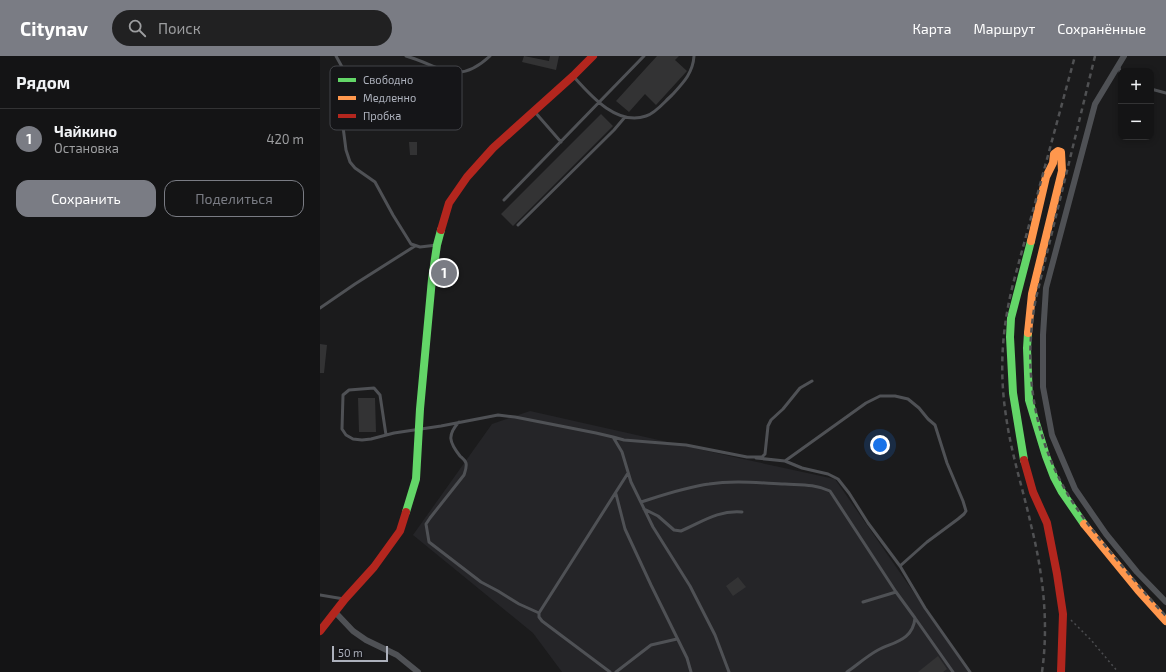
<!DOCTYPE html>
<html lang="ru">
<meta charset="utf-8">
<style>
:root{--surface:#141415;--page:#212122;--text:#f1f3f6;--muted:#9d9ea0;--line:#333334;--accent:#7a7c84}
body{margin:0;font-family:"Exo 2",sans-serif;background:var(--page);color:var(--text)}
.controls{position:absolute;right:12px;top:12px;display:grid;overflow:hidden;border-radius:8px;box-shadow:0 2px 6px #0003}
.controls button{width:36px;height:36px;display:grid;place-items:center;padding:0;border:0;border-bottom:1px solid var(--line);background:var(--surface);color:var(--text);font:20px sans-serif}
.scale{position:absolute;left:12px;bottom:10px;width:56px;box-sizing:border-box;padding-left:4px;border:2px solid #adb1bc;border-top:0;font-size:11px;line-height:14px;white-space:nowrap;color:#adb1bc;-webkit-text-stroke:3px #151518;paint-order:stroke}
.you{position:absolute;left:560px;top:389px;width:14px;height:14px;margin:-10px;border:3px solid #fff;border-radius:50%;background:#1a73e8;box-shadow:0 0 0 6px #1a73e833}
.badge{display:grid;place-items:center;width:26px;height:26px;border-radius:50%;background:var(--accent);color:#fff;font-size:13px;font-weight:700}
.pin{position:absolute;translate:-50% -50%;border:2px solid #fff;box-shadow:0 1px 4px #0006}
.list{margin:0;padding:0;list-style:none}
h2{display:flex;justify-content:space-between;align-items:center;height:52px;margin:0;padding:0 16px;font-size:17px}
h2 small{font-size:13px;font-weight:400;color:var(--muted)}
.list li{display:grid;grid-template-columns:26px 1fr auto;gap:12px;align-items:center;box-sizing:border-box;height:60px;padding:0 16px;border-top:1px solid var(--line)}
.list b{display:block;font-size:15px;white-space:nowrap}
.list p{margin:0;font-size:13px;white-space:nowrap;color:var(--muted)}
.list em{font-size:13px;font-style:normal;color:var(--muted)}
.actions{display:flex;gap:8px;padding:12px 16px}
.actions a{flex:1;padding:9px 0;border:1px solid var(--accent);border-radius:12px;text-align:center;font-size:14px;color:var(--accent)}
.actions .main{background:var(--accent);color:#fff}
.icon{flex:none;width:22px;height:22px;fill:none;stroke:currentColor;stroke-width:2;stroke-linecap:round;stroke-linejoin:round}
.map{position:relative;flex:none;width:846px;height:616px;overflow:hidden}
header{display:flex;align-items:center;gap:24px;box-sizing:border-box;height:56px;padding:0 20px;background:var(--accent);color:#fff}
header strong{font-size:19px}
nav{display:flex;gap:22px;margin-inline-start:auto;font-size:14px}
.search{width:280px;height:36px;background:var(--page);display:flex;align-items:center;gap:10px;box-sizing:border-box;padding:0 14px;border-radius:22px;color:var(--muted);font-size:15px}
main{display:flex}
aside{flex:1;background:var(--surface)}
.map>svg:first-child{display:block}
.built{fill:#252528}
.building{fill:#333334}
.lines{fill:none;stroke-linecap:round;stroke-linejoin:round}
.path{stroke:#4b4c4f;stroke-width:1.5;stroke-dasharray:2 3;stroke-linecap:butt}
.lane{stroke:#4f5155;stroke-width:3}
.street{stroke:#4f5155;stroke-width:6}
.fast{stroke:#63d668;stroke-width:8}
.slow{stroke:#ff974d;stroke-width:8}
.jam{stroke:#b3261e;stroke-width:8}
.rail{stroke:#505153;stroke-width:2.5;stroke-dasharray:5 4;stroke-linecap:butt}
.key{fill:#151518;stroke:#434449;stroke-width:1}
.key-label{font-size:11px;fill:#adb1bc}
</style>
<header>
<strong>Citynav</strong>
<div class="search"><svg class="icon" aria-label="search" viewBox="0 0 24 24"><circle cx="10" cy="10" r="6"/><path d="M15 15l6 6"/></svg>Поиск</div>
<nav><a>Карта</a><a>Маршрут</a><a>Сохранённые</a></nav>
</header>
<main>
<aside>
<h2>Рядом<small></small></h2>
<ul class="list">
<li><span class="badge">1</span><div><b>Чайкино</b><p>Остановка</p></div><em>420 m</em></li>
</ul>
<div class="actions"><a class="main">Сохранить</a><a>Поделиться</a></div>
</aside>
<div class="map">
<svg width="846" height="616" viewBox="0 0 846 616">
<rect width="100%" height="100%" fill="#1b1b1c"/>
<!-- built -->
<path class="built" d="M210,355L423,403L515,423L649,616H242L213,577L93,479L172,368Z"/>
<!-- building -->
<path class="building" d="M204,0L229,5L230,0H239L236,14L202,6Z
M337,0H359L355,4L367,15L336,49L325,38L309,56L296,45Z
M281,58L293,70L193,170L181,158Z
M89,86H97V99H90Z
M0,288L7,289L4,317H0Z
M38,342H55L56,376H39Z
M418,521L426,531L413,540L406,530Z
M618,600L627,613L623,616H598Z"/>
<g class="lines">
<!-- path -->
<path class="path" d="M751,564L771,584L798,616"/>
<!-- lane -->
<path class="lane" d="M16,0L27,20V31L22,63L26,94L30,106L35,112L55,126L73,159L91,188L100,191L117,189
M86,0C121,10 137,31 170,0
M799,11L801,20
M254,21C271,40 297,70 326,60C336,57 344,46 352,39C363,27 373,17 374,0
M831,33L846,37
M214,55L241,86
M184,144L324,0
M198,169L294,74L305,61
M0,252L35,228L95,190
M139,366C127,379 129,386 140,400C142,402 145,404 146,407C147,411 145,416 144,419L110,462L106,468L109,486L161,526L178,535L199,548L219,557
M66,379L60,339L54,332L29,334L23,339L22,373L26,379L33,383L42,384L51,383L74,377L121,370L178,359L195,361L276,377L293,381L302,396L311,426L333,471L370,530L395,579L409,616
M293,381L304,384L366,389L427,401H442L445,398L448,370L451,364L463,353L480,332L492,325
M436,402L465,405L482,412L508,418L518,423L529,437L548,467L580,510L605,552L650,616
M465,405L546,347L560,340H575L588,343L599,352L608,363L615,369L627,407L643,445L646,455L644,458L638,463L607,486L580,510
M296,438L305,473L331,529L367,602L371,616
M321,446C343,439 366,431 389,428C414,424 440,427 465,428C481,429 495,428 510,435L576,536L595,562C593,584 574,586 558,594C547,600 537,609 527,616
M324,453L338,460L354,474L361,475C382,466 398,454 422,456
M0,539L24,543
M543,546L576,536
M595,562L633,616
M290,616L222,565L219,561V557L308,417
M296,616L331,589L357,583"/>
<!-- street -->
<path class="street" d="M804,0L775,48L726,232L723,279V331L732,379L755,433L786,478L817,516L846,546
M15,556L33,575L46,584L77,599L98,616"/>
<!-- fast -->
<path class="fast" d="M708,277L707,292L709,344L726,400L734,421L742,436L764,468
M704,404L693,337L690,281L691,262L711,185
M86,456L96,423L100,353L112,223L117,189L121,174"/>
<!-- slow -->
<path class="slow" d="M708,277L712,238L742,115L741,96L738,95L734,98L733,107L726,121L711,185
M764,468L818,534L846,565"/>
<!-- jam -->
<path class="jam" d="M121,174L129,147L147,121L173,92L253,20L273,0
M704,404L713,436L727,467L737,518L743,558L741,616
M0,575L25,543L54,511L80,475L86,456"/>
<!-- rail -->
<path class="rail" d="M775,0L716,242C703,310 712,376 747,437C763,464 783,487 802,510C817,527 830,544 846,560
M722,616C729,567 723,517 711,469C703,433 691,397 686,360C679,315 682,272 693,228L755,0"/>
</g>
<!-- legend -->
<rect x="10" y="10" width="132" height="64" rx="6" class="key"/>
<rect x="18" y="22" width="18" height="4" fill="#63d668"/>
<rect x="18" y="40" width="18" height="4" fill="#ff974d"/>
<rect x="18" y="58" width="18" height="4" fill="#b3261e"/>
<g class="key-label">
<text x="43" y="28">Свободно</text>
<text x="43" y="46">Медленно</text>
<text x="43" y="64">Пробка</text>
</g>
</svg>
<div class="controls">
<button>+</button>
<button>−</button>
</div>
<div class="scale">50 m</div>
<div class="you"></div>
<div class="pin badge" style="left:124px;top:217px">1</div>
</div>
</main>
